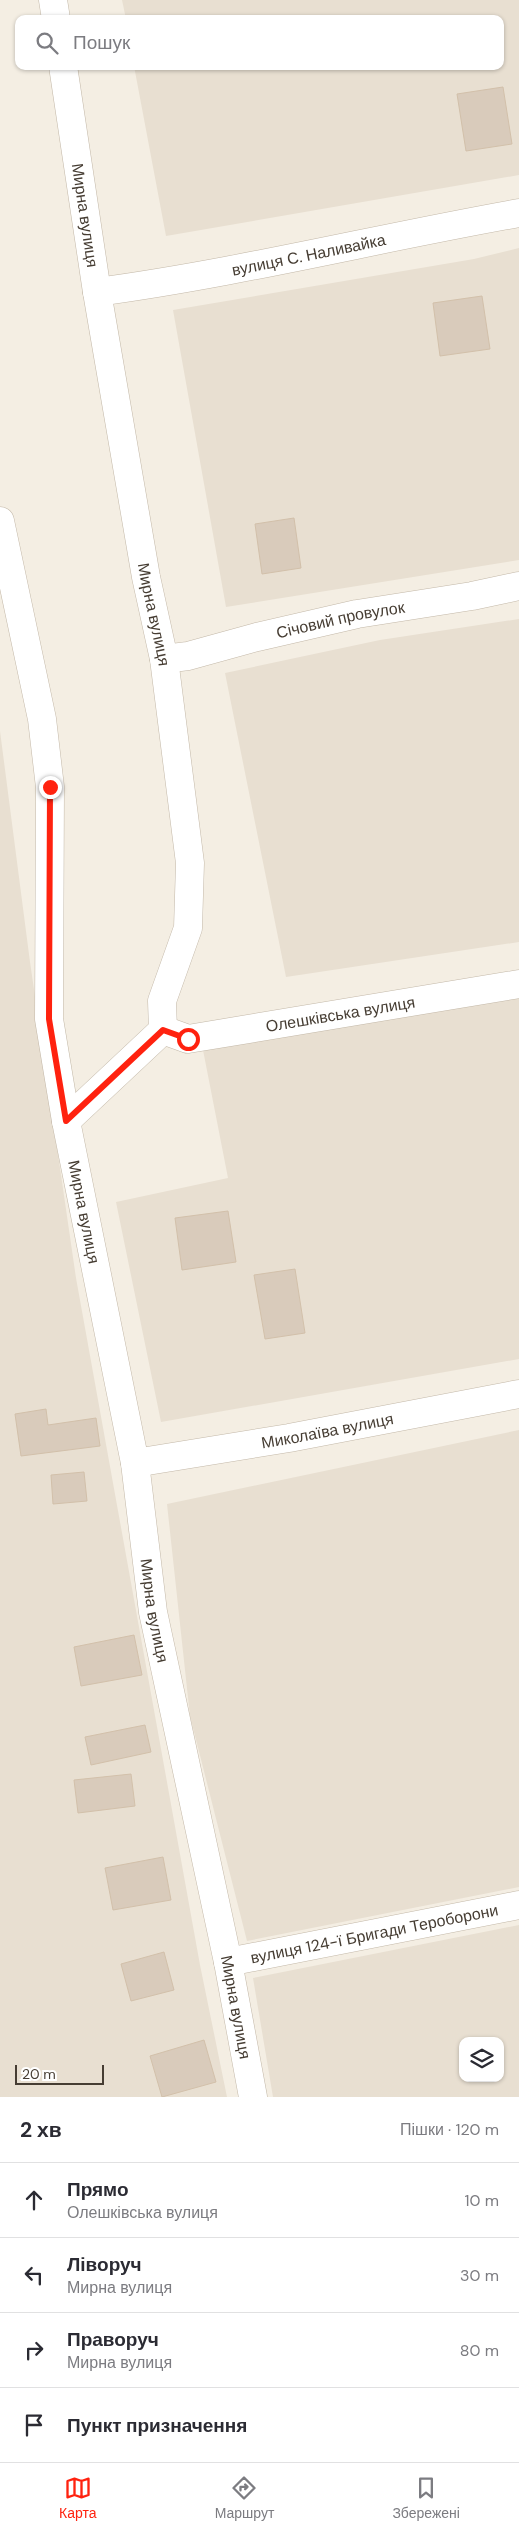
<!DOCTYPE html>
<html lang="uk">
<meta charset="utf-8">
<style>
:root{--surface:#fff;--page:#f2f2f3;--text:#2b2b33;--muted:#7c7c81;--line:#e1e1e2;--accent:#ff220f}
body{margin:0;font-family:"DM Sans",sans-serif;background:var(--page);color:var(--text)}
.controls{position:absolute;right:15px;bottom:15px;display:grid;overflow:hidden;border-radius:10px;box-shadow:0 1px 4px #0004}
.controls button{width:45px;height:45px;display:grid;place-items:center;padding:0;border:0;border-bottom:1px solid var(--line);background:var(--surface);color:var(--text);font:25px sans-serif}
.scale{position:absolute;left:15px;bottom:12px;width:89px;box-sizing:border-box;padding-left:5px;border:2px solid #463d33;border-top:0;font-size:14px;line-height:18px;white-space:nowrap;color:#463d33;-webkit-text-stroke:4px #fff;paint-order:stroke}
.stop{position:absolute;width:15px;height:15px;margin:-11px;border:4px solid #ff220f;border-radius:50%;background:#fff}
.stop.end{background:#ff220f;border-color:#fff;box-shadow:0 1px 5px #0008}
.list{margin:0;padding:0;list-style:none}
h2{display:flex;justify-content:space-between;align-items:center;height:65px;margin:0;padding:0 20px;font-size:21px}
h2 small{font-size:16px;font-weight:400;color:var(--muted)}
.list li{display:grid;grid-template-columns:32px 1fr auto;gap:15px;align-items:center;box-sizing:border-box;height:75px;padding:0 20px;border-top:1px solid var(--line)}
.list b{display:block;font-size:19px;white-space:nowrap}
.list p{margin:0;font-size:16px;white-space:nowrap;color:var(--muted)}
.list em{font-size:16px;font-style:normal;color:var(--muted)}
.icon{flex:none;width:28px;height:28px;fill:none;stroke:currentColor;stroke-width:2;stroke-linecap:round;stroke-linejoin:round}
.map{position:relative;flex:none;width:519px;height:2097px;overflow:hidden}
.search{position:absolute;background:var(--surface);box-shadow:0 1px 4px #0004;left:15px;right:15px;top:15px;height:55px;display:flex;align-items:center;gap:12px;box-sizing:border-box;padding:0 18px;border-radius:10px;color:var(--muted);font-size:19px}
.sheet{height:365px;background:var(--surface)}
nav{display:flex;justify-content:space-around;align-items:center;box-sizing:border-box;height:70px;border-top:1px solid var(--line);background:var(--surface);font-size:14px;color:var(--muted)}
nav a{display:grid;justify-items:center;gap:2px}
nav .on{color:var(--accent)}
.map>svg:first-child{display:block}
.residential{fill:#e8dfd1;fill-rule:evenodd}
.building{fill:#d9cbbb;stroke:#d2c0aa}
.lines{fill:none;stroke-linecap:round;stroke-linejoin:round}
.minor-casing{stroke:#c3b8a8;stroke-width:29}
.minor{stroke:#fff;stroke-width:28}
.route{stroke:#ff220f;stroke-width:6}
.labels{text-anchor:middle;stroke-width:5;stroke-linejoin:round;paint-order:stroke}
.street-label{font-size:16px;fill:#463d33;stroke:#fff}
</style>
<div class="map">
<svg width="519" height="2097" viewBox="0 0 519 2097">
<rect width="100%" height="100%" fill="#f4eee3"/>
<!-- residential -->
<path class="residential" d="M122,0H519V175L166,236L134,66H500V19H126Z
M519,248V560L226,607L173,310L474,259Z
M519,619V942L286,977L225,673L380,640Z
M0,731L30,962L76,1278L200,1965L227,2097H0Z
M519,996V1359L161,1422L116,1202L228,1178L203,1050Z
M519,1430V1887L247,1941L190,1716L167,1504Z
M519,1925V2097H273L253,1978ZM463,2041H500V2078H463Z"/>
<!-- building -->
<path class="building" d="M503,87L512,144L466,151L457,94Z
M482,296L490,349L440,356L433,303Z
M294,518L301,568L262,574L255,524Z
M228,1211L236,1262L182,1270L175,1218Z
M295,1269L305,1333L265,1339L254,1275Z
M46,1409L48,1425L96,1418L100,1446L21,1456L15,1414Z
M84,1472L87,1501L53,1504L51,1475Z
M134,1635L142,1675L81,1686L74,1647Z
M145,1725L151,1752L91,1765L85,1737Z
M131,1774L135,1806L78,1813L74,1780Z
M163,1857L171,1900L113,1910L105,1868Z
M164,1952L174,1990L131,2001L121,1964Z
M204,2040L216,2082L162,2097L150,2056Z"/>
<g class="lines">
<!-- minor casing -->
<g class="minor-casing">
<g id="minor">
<path d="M53,0L56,19"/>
<path id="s1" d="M63,66L97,292L146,577L164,659L190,863L188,928L162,1001L163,1030L66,1121"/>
<path id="s2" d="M97,292C238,273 378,238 519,213"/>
<path id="s3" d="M0,521L42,719L50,787L49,1019L66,1121L135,1463L153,1612L228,1962L253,2097"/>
<path id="s4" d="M164,659L188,656L257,637L357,614L472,596L519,586"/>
<path id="s5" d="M163,1030L188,1039L519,984"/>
<path id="s6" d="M135,1463L289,1438L519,1394"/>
<path id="s7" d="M228,1962L519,1905"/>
</g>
</g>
<!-- minor -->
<use href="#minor" class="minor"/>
</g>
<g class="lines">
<!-- route -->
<path class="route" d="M50,787L49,1019L66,1121L163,1030L188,1039"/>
</g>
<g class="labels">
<!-- street labels -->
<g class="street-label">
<text dy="6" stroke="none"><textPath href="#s1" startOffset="151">Мирна вулиця</textPath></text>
<text dy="6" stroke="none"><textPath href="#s2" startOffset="215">вулиця С. Наливайка</textPath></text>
<text dy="6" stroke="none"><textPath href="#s1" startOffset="556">Мирна вулиця</textPath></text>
<text dy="6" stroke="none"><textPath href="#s4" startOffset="181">Січовий провулок</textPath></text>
<text dy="6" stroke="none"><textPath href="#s5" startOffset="181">Олешківська вулиця</textPath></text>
<text dy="6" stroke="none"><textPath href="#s3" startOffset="699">Мирна вулиця</textPath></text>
<text dy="6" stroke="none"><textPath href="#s6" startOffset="195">Миколаїва вулиця</textPath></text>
<text dy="6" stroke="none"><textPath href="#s3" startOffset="1104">Мирна вулиця</textPath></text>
<text dy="6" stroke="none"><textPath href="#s7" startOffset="149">вулиця 124-ї Бригади Тероборони</textPath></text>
<text dy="6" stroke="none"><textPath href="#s3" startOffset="1509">Мирна вулиця</textPath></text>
</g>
</g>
</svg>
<div class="controls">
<button><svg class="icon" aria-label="layers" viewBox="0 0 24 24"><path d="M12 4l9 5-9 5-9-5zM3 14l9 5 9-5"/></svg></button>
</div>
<div class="scale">20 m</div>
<div class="stop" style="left:188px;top:1039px"></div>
<div class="stop end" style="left:50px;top:787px"></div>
<div class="search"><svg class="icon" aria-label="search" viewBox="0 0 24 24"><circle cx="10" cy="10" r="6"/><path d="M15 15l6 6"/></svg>Пошук</div>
</div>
<section class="sheet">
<h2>2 хв<small>Пішки · 120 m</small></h2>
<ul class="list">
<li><svg class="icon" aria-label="ahead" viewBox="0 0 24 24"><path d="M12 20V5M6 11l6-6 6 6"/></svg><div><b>Прямо</b><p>Олешківська вулиця</p></div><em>10 m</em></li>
<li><svg class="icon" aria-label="left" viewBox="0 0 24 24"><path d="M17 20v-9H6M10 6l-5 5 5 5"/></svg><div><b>Ліворуч</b><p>Мирна вулиця</p></div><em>30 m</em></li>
<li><svg class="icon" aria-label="right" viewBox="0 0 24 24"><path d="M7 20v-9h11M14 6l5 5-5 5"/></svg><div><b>Праворуч</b><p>Мирна вулиця</p></div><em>80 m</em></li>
<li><svg class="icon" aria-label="arrive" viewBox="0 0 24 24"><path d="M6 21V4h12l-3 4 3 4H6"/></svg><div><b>Пункт призначення</b></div></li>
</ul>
</section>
<nav>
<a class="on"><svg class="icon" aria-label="map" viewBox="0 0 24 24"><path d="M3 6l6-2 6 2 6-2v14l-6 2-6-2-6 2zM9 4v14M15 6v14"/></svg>Карта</a>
<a><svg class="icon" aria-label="directions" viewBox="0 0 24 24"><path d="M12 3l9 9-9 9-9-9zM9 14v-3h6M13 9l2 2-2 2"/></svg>Маршрут</a>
<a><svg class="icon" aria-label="saved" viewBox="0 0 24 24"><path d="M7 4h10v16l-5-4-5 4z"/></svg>Збережені</a>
</nav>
